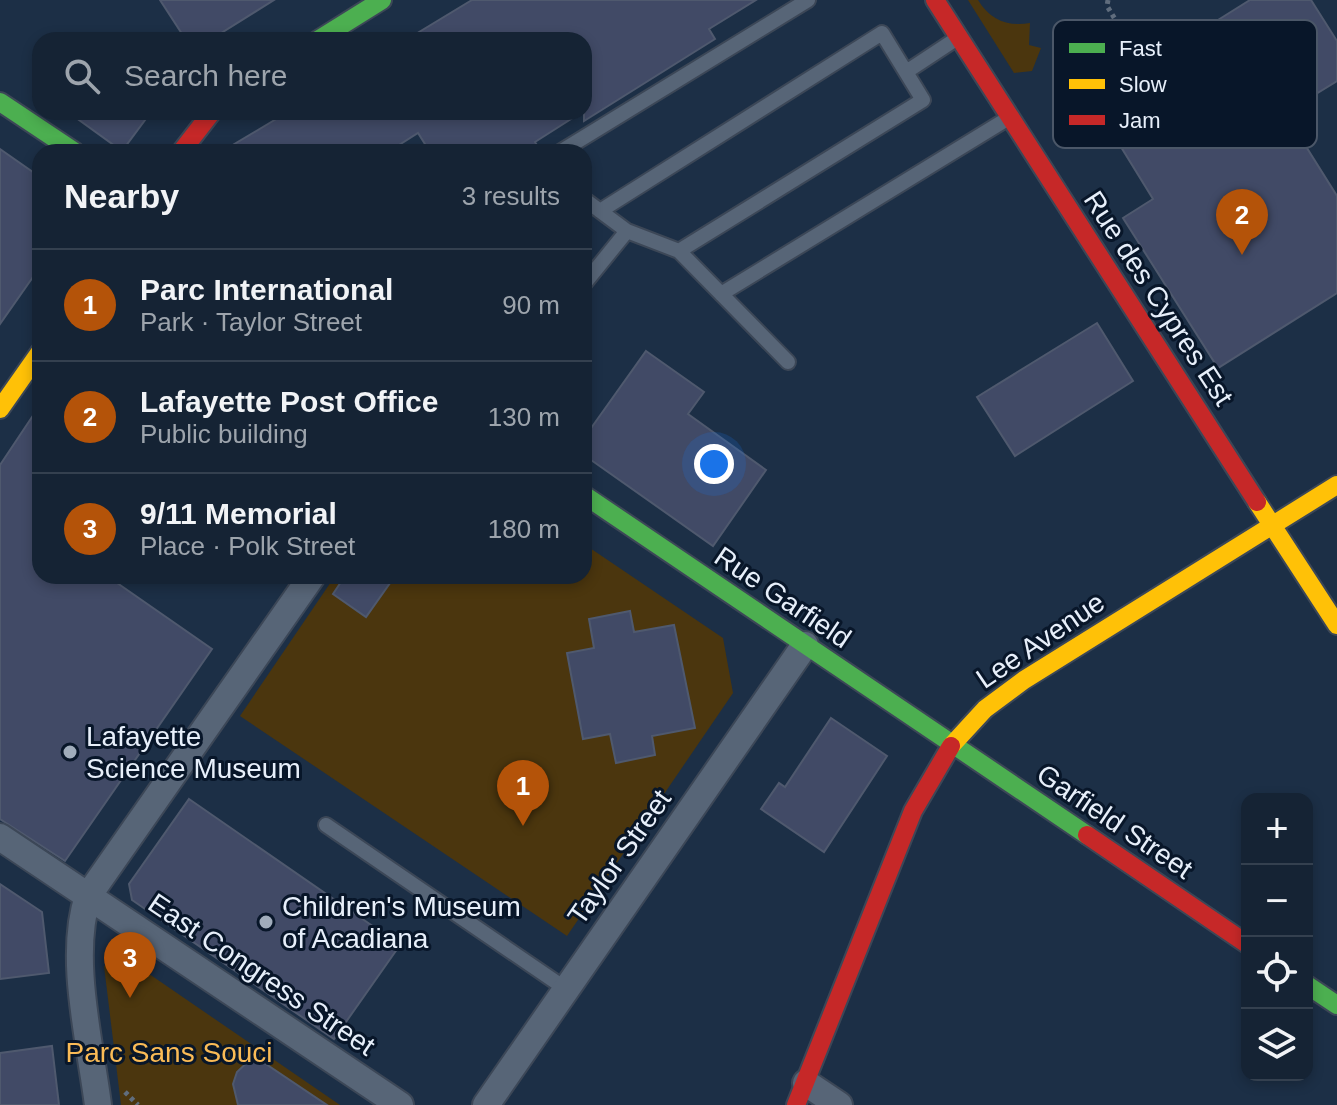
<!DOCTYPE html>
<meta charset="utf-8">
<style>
:root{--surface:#152334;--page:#1e2b3c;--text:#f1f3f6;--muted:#9da4ac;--line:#34404f;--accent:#b45309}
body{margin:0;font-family:Arial,sans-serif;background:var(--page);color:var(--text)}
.controls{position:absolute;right:24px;bottom:24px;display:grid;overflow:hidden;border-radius:16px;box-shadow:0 4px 12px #0003}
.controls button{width:72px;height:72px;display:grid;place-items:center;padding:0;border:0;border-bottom:2px solid var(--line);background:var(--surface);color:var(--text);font:40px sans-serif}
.you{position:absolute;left:714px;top:464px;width:28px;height:28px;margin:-20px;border:6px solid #fff;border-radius:50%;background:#1a73e8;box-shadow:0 0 0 12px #1a73e833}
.badge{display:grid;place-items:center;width:52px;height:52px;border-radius:50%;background:var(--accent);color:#fff;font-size:26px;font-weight:700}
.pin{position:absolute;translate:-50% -66px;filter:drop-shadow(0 2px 4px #0008)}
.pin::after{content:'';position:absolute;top:42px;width:28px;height:24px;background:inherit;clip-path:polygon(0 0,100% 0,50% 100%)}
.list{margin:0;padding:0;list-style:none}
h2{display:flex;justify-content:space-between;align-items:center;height:104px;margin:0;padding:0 32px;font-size:34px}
h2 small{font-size:26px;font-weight:400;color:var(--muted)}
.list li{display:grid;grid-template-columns:52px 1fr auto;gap:24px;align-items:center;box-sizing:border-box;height:112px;padding:0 32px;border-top:2px solid var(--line)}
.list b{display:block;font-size:30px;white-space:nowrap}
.list p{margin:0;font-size:26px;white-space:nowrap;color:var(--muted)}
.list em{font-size:26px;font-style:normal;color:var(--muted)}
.icon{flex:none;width:44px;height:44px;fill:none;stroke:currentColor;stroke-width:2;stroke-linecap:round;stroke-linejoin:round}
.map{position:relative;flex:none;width:1337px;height:1105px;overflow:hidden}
.search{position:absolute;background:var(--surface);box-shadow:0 4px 12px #0003;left:32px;top:32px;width:560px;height:88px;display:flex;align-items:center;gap:20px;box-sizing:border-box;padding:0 28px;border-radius:24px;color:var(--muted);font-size:30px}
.panel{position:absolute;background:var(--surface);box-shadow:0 4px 12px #0003;left:32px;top:144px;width:560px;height:440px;border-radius:24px}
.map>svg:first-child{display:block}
.green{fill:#4b360e}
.building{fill:#414a66;stroke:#4f596e;stroke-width:2}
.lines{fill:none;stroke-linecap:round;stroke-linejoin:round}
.lane-casing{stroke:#3c4757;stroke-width:18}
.street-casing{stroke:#3c4757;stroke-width:30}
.fast-casing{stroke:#3c4757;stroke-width:22}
.slow-casing{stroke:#3c4757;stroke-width:22}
.jam-casing{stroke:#3c4757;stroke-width:22}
.path{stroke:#606d7d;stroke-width:5;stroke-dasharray:4 4;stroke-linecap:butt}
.lane{stroke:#576577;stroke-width:14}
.street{stroke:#576577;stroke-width:26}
.fast{stroke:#4caf50;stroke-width:18}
.slow{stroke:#ffc107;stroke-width:18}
.jam{stroke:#c62828;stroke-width:18}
.poi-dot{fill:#a0acbb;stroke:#081629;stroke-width:3}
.labels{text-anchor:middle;stroke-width:6;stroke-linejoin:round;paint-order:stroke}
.street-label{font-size:28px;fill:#e7effa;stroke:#081629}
.poi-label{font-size:28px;fill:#e7effa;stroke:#081629;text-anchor:start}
.park-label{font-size:28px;fill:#fabb56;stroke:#081629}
.key{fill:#081629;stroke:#4b5768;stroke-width:2}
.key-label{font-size:22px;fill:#e7effa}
</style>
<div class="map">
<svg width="1337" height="1105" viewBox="0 0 1337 1105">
<rect width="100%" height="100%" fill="#1c2f46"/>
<!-- green -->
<path class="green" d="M968,0H978C990,20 1008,27 1030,23L1029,45L1041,48L1032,71L1014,73Z
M584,544L723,638L733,693L567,936L240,716L335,576H584Z
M123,956L340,1105H121L104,966Z"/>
<!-- building -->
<path class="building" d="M160,0H274L210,40H186Z
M472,0H756L709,29L715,39L584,121V40H406Z
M1250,0H1311L1337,41V81L1285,113L1337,196V293L1218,368L1123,218L1153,199L1097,108L1224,29L1218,20Z
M68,112H151L122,151Z
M288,112H582L535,142L541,152H430L418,133L388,152H221Z
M0,149L40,177V267L0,324Z
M1097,323L1133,381L1015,456L977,397Z
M646,351L704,392L688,414L766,470L713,546L584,455V438Z
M40,405V576H107L212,649L65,861L0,819V465Z
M345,576H395L366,617L333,594Z
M630,611L634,632L674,625L695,728L652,736L655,755L616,763L610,734L583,739L567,653L594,648L589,619Z
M831,718L887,756L824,852L761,809L779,783L785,787Z
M189,799L400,945L334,1039L132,900L129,884Z
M0,884L42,912L49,973L0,979Z
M52,1046L59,1105H0V1053Z
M254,1056L327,1105H238L233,1084L237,1072Z"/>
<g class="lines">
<!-- lane casing -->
<g class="lane-casing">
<path id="lane" d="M906,72L956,39
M560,152L808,0
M584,199L627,231L584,284
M600,211L882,33L923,100L679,251L627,231
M679,251L788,362
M721,294L1007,119
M326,825L566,989"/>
</g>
<!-- street casing -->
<g class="street-casing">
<path id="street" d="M0,837L400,1105
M806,1083L839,1105
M98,1105C90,1042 68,956 88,896L312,576
M486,1105L805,645"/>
</g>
<!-- fast casing -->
<g class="fast-casing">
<path id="fast" d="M318,40L382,0
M0,102L75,152
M584,495L1087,835
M1307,985L1337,1005"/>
</g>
<!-- slow casing -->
<g class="slow-casing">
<path id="slow" d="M0,409L40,352
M1257,502L1337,625
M951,746L985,709L1024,680L1337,485"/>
</g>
<!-- jam casing -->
<g class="jam-casing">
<path id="jam" d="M935,0L1257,502
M181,152L212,112
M1087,835L1247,944
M796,1105L913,811L951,746"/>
</g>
<!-- path -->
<path class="path" d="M1108,0L1107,6L1129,42L1149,51L1160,69
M125,1092L138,1105"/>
<!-- lane -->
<use href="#lane" class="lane"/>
<!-- street -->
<use href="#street" class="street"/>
<!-- fast -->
<use href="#fast" class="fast"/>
<!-- slow -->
<use href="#slow" class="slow"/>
<!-- jam -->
<use href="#jam" class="jam"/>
</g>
<!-- markers -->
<g class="poi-dot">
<circle cx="70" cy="752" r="8"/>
<circle cx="266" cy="922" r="8"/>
</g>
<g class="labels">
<!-- street labels -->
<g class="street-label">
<text transform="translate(1159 298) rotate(57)" y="10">Rue des Cypres Est</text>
<text transform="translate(783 597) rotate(34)" y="10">Rue Garfield</text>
<text transform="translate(1040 640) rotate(-34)" y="10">Lee Avenue</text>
<text transform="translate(1115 821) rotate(34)" y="10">Garfield Street</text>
<text transform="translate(619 857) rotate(-55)" y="10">Taylor Street</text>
<text transform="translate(262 974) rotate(34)" y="10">East Congress Street</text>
</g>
<!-- poi labels -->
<g class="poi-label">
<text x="86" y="746">Lafayette<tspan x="86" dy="32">Science Museum</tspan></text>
<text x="282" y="916">Children's Museum<tspan x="282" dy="32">of Acadiana</tspan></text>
</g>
<!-- park labels -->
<g class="park-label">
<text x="169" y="1062">Parc Sans Souci</text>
</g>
</g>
<!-- legend -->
<rect x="1053" y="20" width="264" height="128" rx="12" class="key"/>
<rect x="1069" y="43" width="36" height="10" fill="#4caf50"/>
<rect x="1069" y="79" width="36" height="10" fill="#ffc107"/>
<rect x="1069" y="115" width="36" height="10" fill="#c62828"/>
<g class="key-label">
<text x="1119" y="56">Fast</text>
<text x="1119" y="92">Slow</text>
<text x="1119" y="128">Jam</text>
</g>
</svg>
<div class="controls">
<button>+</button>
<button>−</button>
<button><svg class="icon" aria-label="locate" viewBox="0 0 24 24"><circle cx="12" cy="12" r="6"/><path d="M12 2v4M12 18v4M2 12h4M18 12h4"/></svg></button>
<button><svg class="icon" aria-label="layers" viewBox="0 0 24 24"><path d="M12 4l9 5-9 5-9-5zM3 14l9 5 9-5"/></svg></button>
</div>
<div class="you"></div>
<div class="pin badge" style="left:523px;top:826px">1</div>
<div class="pin badge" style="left:1242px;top:255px">2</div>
<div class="pin badge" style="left:130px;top:998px">3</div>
<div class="search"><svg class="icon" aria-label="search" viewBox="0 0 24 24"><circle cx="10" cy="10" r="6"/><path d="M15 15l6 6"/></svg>Search here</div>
<section class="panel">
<h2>Nearby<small>3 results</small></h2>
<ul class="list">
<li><span class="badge">1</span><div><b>Parc International</b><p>Park · Taylor Street</p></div><em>90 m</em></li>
<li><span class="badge">2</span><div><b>Lafayette Post Office</b><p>Public building</p></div><em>130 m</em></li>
<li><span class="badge">3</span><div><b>9/11 Memorial</b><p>Place · Polk Street</p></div><em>180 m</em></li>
</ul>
</section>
</div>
